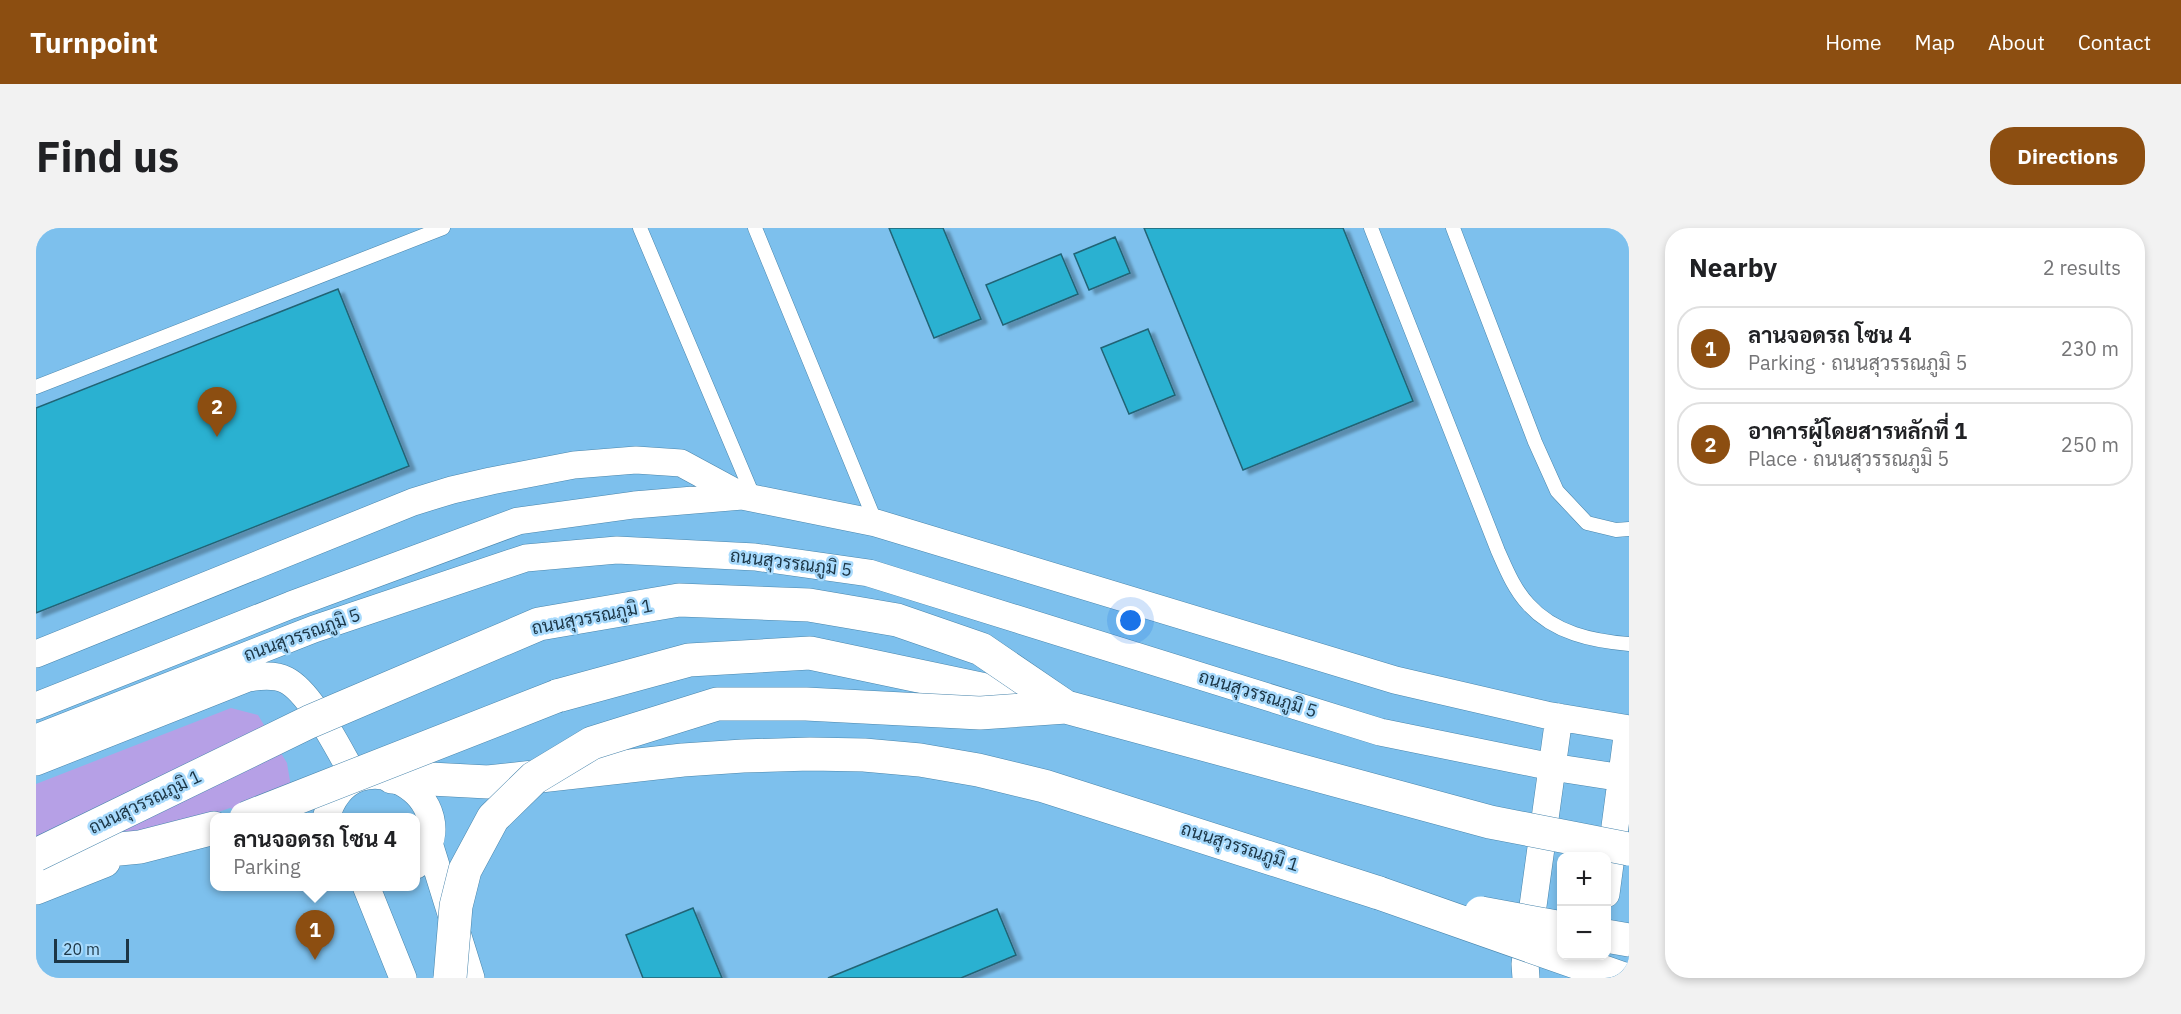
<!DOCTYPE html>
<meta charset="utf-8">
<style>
:root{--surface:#fff;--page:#f2f2f2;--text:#202124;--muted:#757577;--line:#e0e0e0;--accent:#8c4e11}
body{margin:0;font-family:"IBM Plex Sans",Sarabun,sans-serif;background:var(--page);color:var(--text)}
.controls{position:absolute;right:18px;bottom:18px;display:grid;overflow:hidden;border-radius:12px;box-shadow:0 3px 9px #0003}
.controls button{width:54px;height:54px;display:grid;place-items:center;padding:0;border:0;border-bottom:2px solid var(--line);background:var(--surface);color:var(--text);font:30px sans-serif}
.scale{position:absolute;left:18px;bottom:15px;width:75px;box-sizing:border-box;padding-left:6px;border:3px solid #1c3646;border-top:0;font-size:16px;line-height:21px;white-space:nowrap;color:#1c3646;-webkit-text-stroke:4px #a9dbfd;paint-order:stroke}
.you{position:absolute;left:1095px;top:393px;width:21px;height:21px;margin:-15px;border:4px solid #fff;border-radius:50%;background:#1a73e8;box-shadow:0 0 0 9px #1a73e833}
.badge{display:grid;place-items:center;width:39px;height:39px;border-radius:50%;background:var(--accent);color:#fff;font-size:20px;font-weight:700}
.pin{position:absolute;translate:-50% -50px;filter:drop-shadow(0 2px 3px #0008)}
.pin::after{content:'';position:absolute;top:32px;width:21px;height:18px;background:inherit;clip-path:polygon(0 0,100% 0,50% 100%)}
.popup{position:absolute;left:174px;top:585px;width:210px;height:78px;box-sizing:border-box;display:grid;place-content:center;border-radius:12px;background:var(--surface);filter:drop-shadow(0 2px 4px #0005);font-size:20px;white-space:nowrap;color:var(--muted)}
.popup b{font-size:22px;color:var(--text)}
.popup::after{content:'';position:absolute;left:50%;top:100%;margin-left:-12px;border:12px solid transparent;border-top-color:var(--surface)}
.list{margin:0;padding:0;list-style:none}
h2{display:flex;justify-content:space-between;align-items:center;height:78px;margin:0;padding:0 24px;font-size:26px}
h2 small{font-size:20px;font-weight:400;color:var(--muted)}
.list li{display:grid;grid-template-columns:39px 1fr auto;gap:18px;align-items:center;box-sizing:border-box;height:84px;margin:0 12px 12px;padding:0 12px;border:2px solid var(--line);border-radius:24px}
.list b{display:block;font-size:22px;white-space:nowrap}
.list p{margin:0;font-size:20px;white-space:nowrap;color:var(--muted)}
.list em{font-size:20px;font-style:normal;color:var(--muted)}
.map{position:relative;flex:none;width:1593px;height:750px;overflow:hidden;border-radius:24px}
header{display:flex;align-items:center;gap:36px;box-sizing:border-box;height:84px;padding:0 30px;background:var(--accent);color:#fff}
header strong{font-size:28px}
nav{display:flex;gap:33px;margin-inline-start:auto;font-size:21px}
.intro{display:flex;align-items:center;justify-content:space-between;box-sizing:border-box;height:144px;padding:0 36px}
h1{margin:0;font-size:42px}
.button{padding:15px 27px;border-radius:24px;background:var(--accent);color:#fff;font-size:21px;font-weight:700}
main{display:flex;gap:36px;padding:0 36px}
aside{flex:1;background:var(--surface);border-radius:24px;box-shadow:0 3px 9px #0003}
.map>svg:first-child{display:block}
.built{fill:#7dc0ed;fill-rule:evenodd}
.green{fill:#b6a0e6}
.building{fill:#2cb1d1;stroke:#216374;stroke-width:1.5;filter:url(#shadow)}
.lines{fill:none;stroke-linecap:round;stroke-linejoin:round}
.service-casing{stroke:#4885ac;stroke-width:15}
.minor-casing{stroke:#4885ac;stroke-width:28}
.trunk-casing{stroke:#4885ac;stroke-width:34}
.service{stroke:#fff;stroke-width:14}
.minor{stroke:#fff;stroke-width:27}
.trunk{stroke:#fff;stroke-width:33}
.trunk-bridge-casing{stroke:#4885ac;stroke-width:34;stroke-linecap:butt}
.trunk-bridge{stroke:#fff;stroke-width:33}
.labels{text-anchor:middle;stroke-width:5;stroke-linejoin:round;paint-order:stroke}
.street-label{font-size:18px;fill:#1c3646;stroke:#a9dbfd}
</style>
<header>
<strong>Turnpoint</strong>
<nav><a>Home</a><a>Map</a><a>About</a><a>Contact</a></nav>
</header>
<div class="intro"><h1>Find us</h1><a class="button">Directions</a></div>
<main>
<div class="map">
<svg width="1593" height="750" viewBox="0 0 1593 750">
<defs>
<filter id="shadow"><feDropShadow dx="6" dy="4" stdDeviation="1.5" flood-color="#0004"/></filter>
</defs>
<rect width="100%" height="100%" fill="#91cffa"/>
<!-- built -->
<path class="built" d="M0,0H1593V750H0ZM178,590H380V658H178ZM1526,628H1570V728H1526Z"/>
<!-- green -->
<path class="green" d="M195,480L222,487L251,535L260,589H219L194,580L0,647V556Z"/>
<!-- building -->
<path class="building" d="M853,0H907L945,91L898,110Z
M1108,0H1307L1377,173L1207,242Z
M1079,9L1094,45L1053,62L1038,26Z
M1025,26L1042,66L967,97L950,57Z
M302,61L373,238L0,385V180Z
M1112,101L1139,167L1093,186L1065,120Z
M657,680L686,750H607L590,707Z
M961,681L980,727L925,750H792Z"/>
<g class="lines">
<!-- service casing -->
<g class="service-casing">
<path id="service" d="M604,0L718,270
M719,0L840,295
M1335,0L1462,323C1470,341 1478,361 1492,376C1518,405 1556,413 1593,416
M1417,0L1499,214L1521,263L1551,295L1580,302L1593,301
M0,159L407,0"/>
</g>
<!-- minor casing -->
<g class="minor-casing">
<path id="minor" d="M0,426L377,274L416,262L455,253L538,237L600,232L645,235L706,268
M0,478L255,377L482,293L598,277L706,268L840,295L1359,452L1510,487L1593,501
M0,510L278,401L490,330L581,322L719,329L833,345L1344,504L1516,539L1593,551
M0,534L212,450C224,448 238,446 250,452C276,465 304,525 320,551
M290,590C316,499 439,572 380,637
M393,615L435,750
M330,658L367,750
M1570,666L1592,501
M1490,750L1489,736L1523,489"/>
</g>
<!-- trunk casing -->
<g class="trunk-casing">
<path id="trunk" d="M521,468L653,432L774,425L1016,476
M356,549L452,554L647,532L707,528L774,526L828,527L884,532L942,542L1008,558L1343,665
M0,629L104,619L178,600
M0,660L68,633
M1570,708L1593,712"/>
</g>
<!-- service -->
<use href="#service" class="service"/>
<!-- minor -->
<use href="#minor" class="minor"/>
<!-- trunk -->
<use href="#trunk" class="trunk"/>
<!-- trunk-bridge casing -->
<g class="trunk-bridge-casing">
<path id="trunk-bridge" d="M210,590L521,468
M0,627L273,494L503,396L643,372L773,377L861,392L945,421L1030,479
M1343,665L1585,750
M1445,685L1526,700
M414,750L420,678L429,642L457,590L498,550L556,515L681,476H770L944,485L1030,479L1454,594L1593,621"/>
</g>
<!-- trunk-bridge -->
<use href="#trunk-bridge" class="trunk-bridge"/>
</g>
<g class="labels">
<!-- street labels -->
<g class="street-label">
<text transform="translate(755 335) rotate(7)" y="6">ถนนสุวรรณภูมิ 5</text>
<text transform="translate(556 389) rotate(-11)" y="6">ถนนสุวรรณภูมิ 1</text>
<text transform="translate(266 407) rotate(-20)" y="6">ถนนสุวรรณภูมิ 5</text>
<text transform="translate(1222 466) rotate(17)" y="6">ถนนสุวรรณภูมิ 5</text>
<text transform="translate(109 574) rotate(-26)" y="6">ถนนสุวรรณภูมิ 1</text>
<text transform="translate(1204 619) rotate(18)" y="6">ถนนสุวรรณภูมิ 1</text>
</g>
</g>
</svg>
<div class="controls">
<button>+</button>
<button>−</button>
</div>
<div class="scale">20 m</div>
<div class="you"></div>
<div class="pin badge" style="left:279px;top:732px">1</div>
<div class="popup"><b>ลานจอดรถ โซน 4</b>Parking</div>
<div class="pin badge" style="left:181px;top:209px">2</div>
</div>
<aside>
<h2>Nearby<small>2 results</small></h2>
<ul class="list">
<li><span class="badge">1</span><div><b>ลานจอดรถ โซน 4</b><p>Parking · ถนนสุวรรณภูมิ 5</p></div><em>230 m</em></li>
<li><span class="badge">2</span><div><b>อาคารผู้โดยสารหลักที่ 1</b><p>Place · ถนนสุวรรณภูมิ 5</p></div><em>250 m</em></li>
</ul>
</aside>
</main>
